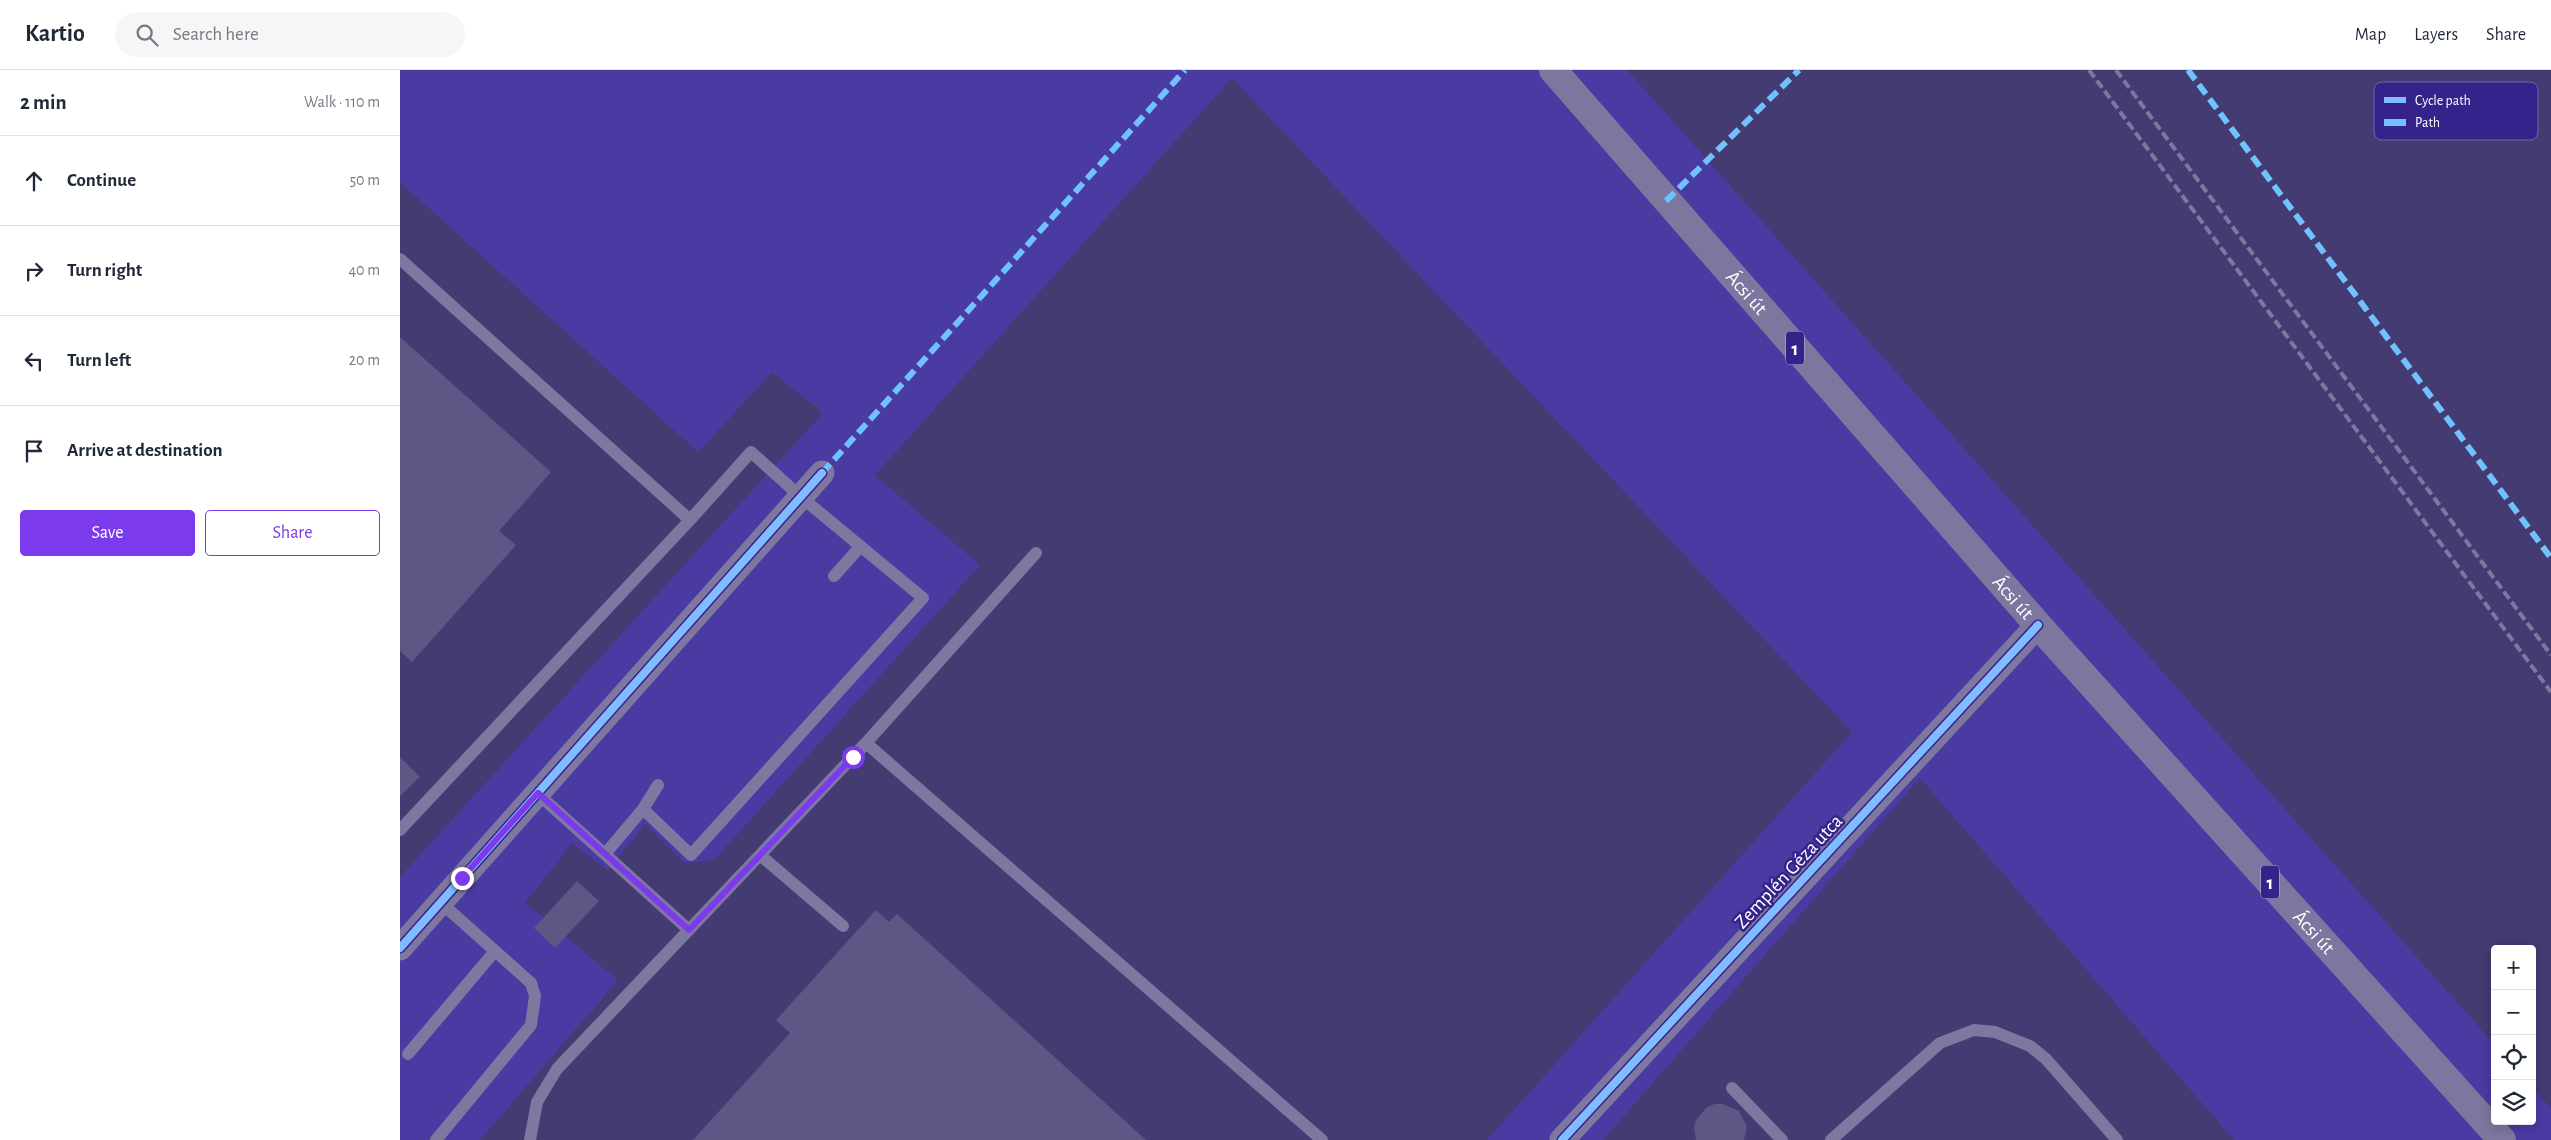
<!DOCTYPE html>
<meta charset="utf-8">
<style>
:root{--surface:#fff;--page:#f6f6f7;--text:#1f2937;--muted:#747a83;--line:#e0e1e3;--accent:#7c3aed}
body{margin:0;font-family:"Alegreya Sans",sans-serif;background:var(--page);color:var(--text)}
.controls{position:absolute;right:15px;bottom:15px;display:grid;overflow:hidden;border-radius:5px;box-shadow:0 2px 12px #0003}
.controls button{width:45px;height:45px;display:grid;place-items:center;padding:0;border:0;border-bottom:1px solid var(--line);background:var(--surface);color:var(--text);font:25px sans-serif}
.stop{position:absolute;width:15px;height:15px;margin:-11px;border:4px solid #7c3aed;border-radius:50%;background:#fff}
.stop.end{background:#7c3aed;border-color:#fff;box-shadow:0 1px 5px #0008}
.list{margin:0;padding:0;list-style:none}
h2{display:flex;justify-content:space-between;align-items:center;height:65px;margin:0;padding:0 20px;font-size:21px}
h2 small{font-size:16px;font-weight:400;color:var(--muted)}
.list li{display:grid;grid-template-columns:32px 1fr auto;gap:15px;align-items:center;box-sizing:border-box;height:90px;padding:0 20px;border-top:1px solid var(--line)}
.list b{display:block;font-size:19px;white-space:nowrap}
.list em{font-size:16px;font-style:normal;color:var(--muted)}
.actions{display:flex;gap:10px;padding:15px 20px}
.actions a{flex:1;padding:11px 0;border:1px solid var(--accent);border-radius:5px;text-align:center;font-size:18px;color:var(--accent)}
.actions .main{background:var(--accent);color:#fff}
.icon{flex:none;width:28px;height:28px;fill:none;stroke:currentColor;stroke-width:2;stroke-linecap:round;stroke-linejoin:round}
.map{position:relative;flex:none;width:2151px;height:1070px;overflow:hidden}
header{display:flex;align-items:center;gap:30px;box-sizing:border-box;height:70px;padding:0 25px;background:var(--surface);border-bottom:1px solid var(--line)}
header strong{font-size:24px}
nav{display:flex;gap:28px;margin-inline-start:auto;font-size:18px}
.search{width:350px;height:45px;background:var(--page);display:flex;align-items:center;gap:12px;box-sizing:border-box;padding:0 18px;border-radius:28px;color:var(--muted);font-size:19px}
main{display:flex}
aside{flex:1;background:var(--surface)}
.map>svg:first-child{display:block}
.green{fill:#4a3ba2}
.building{fill:#5e5684}
.lines{fill:none;stroke-linecap:round;stroke-linejoin:round}
.lane{stroke:#7e779f;stroke-width:12}
.street{stroke:#7e779f;stroke-width:25}
.primary{stroke:#7d769e;stroke-width:28}
.rail{stroke:#7e779e;stroke-width:4;stroke-dasharray:9 4;stroke-linecap:butt}
.quiet{stroke:#70c2fc;stroke-width:6;stroke-dasharray:12 6;stroke-linecap:butt}
.cycleway-casing{stroke:#35238b;stroke-width:11}
.cycleway{stroke:#80bcff;stroke-width:8}
.route{stroke:#7c3aed;stroke-width:6}
.labels{text-anchor:middle;stroke-width:5;stroke-linejoin:round;paint-order:stroke}
.shield{fill:#35238b;stroke:#c2bddc;stroke-width:1}
.shield-label{font-size:19px;font-weight:bold;fill:#fff}
.street-label{font-size:20px;fill:#fff;stroke:#35238b}
.key{fill:#35238b;stroke:#7265ae;stroke-width:1}
.key-label{font-size:14px;fill:#fff}
</style>
<header>
<strong>Kartio</strong>
<div class="search"><svg class="icon" aria-label="search" viewBox="0 0 24 24"><circle cx="10" cy="10" r="6"/><path d="M15 15l6 6"/></svg>Search here</div>
<nav><a>Map</a><a>Layers</a><a>Share</a></nav>
</header>
<main>
<aside>
<h2>2 min<small>Walk · 110 m</small></h2>
<ul class="list">
<li><svg class="icon" aria-label="ahead" viewBox="0 0 24 24"><path d="M12 20V5M6 11l6-6 6 6"/></svg><div><b>Continue</b></div><em>50 m</em></li>
<li><svg class="icon" aria-label="right" viewBox="0 0 24 24"><path d="M7 20v-9h11M14 6l5 5-5 5"/></svg><div><b>Turn right</b></div><em>40 m</em></li>
<li><svg class="icon" aria-label="left" viewBox="0 0 24 24"><path d="M17 20v-9H6M10 6l-5 5 5 5"/></svg><div><b>Turn left</b></div><em>20 m</em></li>
<li><svg class="icon" aria-label="arrive" viewBox="0 0 24 24"><path d="M6 21V4h12l-3 4 3 4H6"/></svg><div><b>Arrive at destination</b></div></li>
</ul>
<div class="actions"><a class="main">Save</a><a>Share</a></div>
</aside>
<div class="map">
<svg width="2151" height="1070" viewBox="0 0 2151 1070">
<rect width="100%" height="100%" fill="#443b73"/>
<!-- green -->
<path class="green" d="M0,0H1227L2095,975V1051H2132V1017L2151,1038V1070H1834L1520,708L1203,1070H1087L1452,662L832,8L475,405L580,495L314,790L284,793L245,754L208,801L172,773L125,833L218,910L80,1070H0V807L423,343L372,302L298,382L0,112Z"/>
<!-- building -->
<path class="building" d="M0,267L151,402L99,461L116,475L12,592L0,581Z
M0,687L20,707L0,726Z
M177,811L199,831L155,878L134,858Z
M476,840L489,852L497,844L746,1070H293L390,963L376,950Z
M1315,1034H1323L1339,1041L1347,1056L1344,1070H1296L1294,1058L1296,1050L1307,1037Z"/>
<g class="lines">
<!-- lane -->
<path class="lane" d="M0,189L290,450L0,760
M434,506L460,477
M466,673L636,483
M137,723L289,860
M243,739L258,715
M205,784L243,739L291,785L523,528L401,427L351,382L290,450
M360,785L443,856
M8,984L95,881
M1332,1018L1382,1070
M36,1070L131,955L135,926L131,913L40,832
M130,1070L137,1032L157,999L466,673L922,1070
M1431,1070L1540,973L1574,960L1595,962L1630,976L1646,989L1717,1070"/>
<!-- street -->
<path class="street" d="M0,878L422,403
M1162,1070L1638,555"/>
<!-- primary -->
<path class="primary" id="s1" d="M1153,0L1638,555L2102,1070"/>
<!-- rail -->
<path class="rail" d="M1689,0L2151,622
M1716,0L2151,585"/>
<!-- quiet -->
<path class="quiet" d="M1788,0L2151,488
M1266,131L1399,0
M422,403L785,0"/>
<!-- cycleway casing -->
<g class="cycleway-casing">
<path id="cycleway" d="M0,878L422,403
M1162,1070L1638,555"/>
</g>
<!-- cycleway -->
<use href="#cycleway" class="cycleway"/>
</g>
<g class="lines">
<!-- route -->
<path class="route" d="M62,808L138,723L289,860L453,687"/>
</g>
<g class="labels">
<!-- shield labels -->
<g class="shield">
<rect x="1386" y="261.5" width="18" height="33" rx="4"/>
<rect x="1861" y="795.5" width="18" height="33" rx="4"/>
</g>
<g class="shield-label">
<text x="1395" y="285">1</text>
<text x="1870" y="819">1</text>
</g>
<!-- street labels -->
<g class="street-label">
<text dy="7" stroke="none"><textPath href="#s1" startOffset="295">Ácsi út</textPath></text>
<text dy="7" stroke="none"><textPath href="#s1" startOffset="700">Ácsi út</textPath></text>
<text transform="translate(1388 801) rotate(-47)" y="7">Zemplén Géza utca</text>
<text dy="7" stroke="none"><textPath href="#s1" startOffset="1150">Ácsi út</textPath></text>
</g>
</g>
<!-- legend -->
<rect x="1974" y="12" width="164" height="58" rx="8" class="key"/>
<rect x="1984" y="27" width="22" height="6" fill="#80bcff"/>
<rect x="1984" y="49" width="22" height="7" fill="#70c2fc"/>
<g class="key-label">
<text x="2015" y="35">Cycle path</text>
<text x="2015" y="57">Path</text>
</g>
</svg>
<div class="controls">
<button>+</button>
<button>−</button>
<button><svg class="icon" aria-label="locate" viewBox="0 0 24 24"><circle cx="12" cy="12" r="6"/><path d="M12 2v4M12 18v4M2 12h4M18 12h4"/></svg></button>
<button><svg class="icon" aria-label="layers" viewBox="0 0 24 24"><path d="M12 4l9 5-9 5-9-5zM3 14l9 5 9-5"/></svg></button>
</div>
<div class="stop" style="left:453px;top:687px"></div>
<div class="stop end" style="left:62px;top:808px"></div>
</div>
</main>
